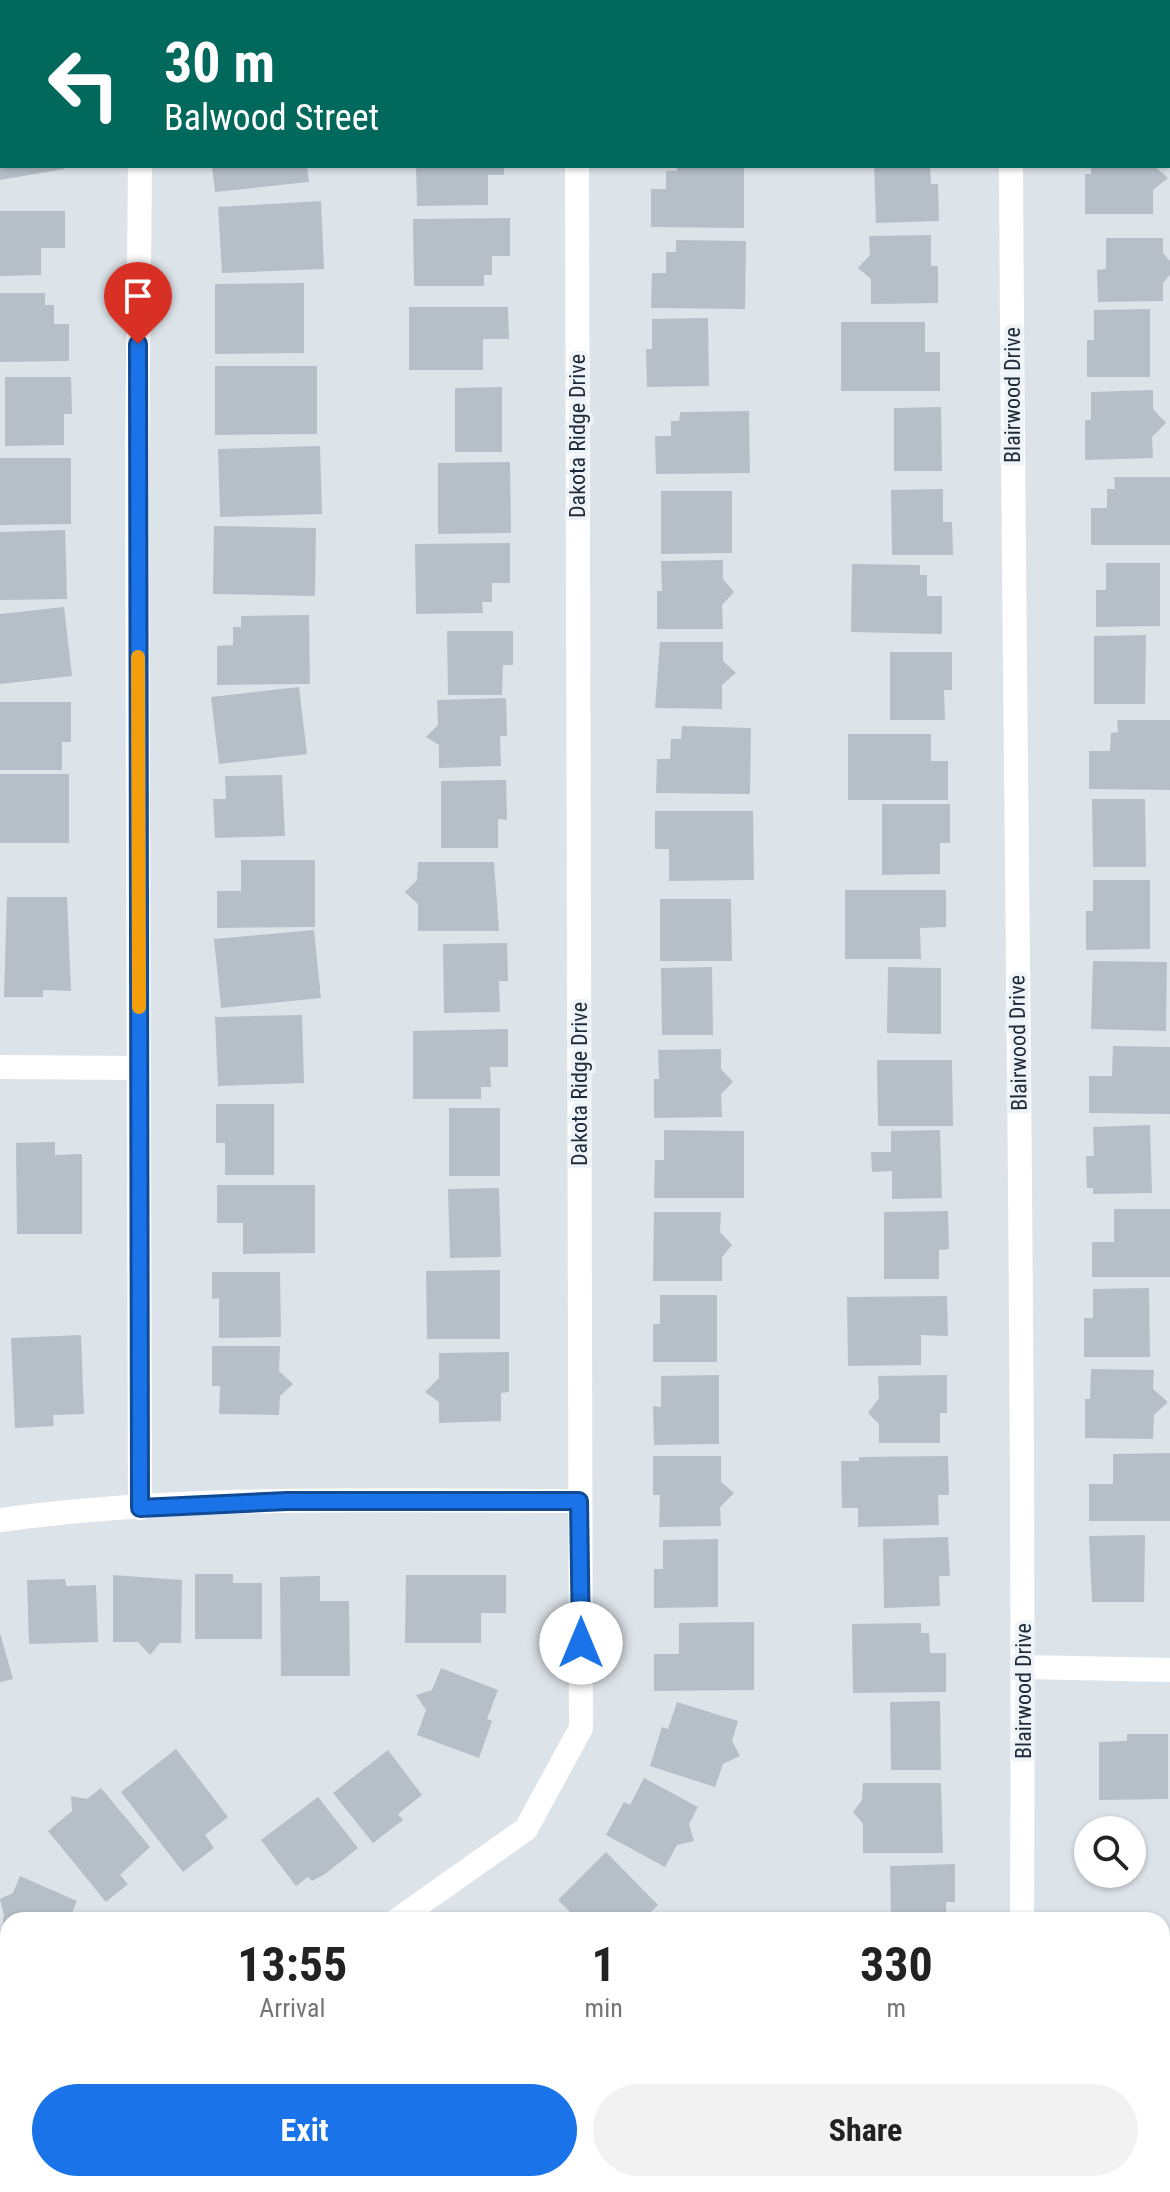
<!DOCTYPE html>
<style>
body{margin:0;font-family:"Roboto Condensed",sans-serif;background:#f2f2f2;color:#222;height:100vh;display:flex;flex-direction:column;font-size:30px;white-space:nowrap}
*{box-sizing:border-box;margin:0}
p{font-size:26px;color:#767676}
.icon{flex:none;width:44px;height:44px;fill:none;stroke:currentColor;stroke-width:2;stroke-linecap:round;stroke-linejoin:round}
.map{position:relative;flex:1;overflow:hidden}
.panel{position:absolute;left:0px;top:1912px;width:1170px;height:280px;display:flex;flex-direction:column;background:#fff;border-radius:24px 24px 0 0;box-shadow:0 2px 6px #0004}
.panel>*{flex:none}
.guide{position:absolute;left:0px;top:0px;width:1170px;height:168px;box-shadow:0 2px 6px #0004;background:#00695c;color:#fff;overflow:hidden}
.tools{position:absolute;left:1074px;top:1816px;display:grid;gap:16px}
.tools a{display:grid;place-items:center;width:72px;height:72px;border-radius:50%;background:#fff;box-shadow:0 2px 6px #0004;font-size:40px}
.pin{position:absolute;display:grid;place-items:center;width:68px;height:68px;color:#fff;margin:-82px -34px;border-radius:50% 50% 50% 0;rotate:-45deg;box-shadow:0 0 8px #0007}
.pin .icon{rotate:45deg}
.me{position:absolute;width:88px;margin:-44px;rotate:0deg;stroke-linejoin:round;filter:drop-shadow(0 0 6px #0008)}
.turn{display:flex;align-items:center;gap:28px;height:168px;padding:0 32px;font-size:36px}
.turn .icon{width:104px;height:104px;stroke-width:2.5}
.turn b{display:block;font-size:56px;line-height:68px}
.eta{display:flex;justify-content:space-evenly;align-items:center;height:136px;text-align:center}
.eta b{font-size:48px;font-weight:700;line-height:56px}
.primary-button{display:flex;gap:16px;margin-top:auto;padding:16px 32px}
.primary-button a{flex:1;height:92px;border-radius:48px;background:#1a73e8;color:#fff;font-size:32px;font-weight:700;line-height:92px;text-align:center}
.primary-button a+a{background:#f2f2f2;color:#222}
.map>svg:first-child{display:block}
</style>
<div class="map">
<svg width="1170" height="2192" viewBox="0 0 1170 2192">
<rect width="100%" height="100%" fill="#dde4e9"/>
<polygon fill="#ccd4d9" points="1170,2026 1170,2192 692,2192 711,2184 1162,2184 1162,2029"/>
<g fill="#b6bfc7">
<polygon points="0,166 64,166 64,169 0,180"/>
<polygon points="212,166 307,166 309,182 215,192"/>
<polygon points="416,166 504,166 504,175 488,175 488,205 417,206"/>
<polygon points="677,166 744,166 744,228 651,227 651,189 666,189 666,171 677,171"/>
<polygon points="874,166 930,166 931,184 938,184 939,221 876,223"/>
<polygon points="1091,166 1154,166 1168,178 1153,190 1153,214 1085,214 1085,174 1091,174"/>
<polygon points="321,201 324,269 222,273 218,207"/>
<polygon points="0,211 65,211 65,248 41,248 41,275 0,276"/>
<polygon points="510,218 510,256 492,256 492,275 484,275 484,286 414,286 413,219"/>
<polygon points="931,235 931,266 938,266 938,303 871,304 871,279 858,268 870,255 869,236"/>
<polygon points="1106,238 1163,238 1163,253 1170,261 1170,275 1163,283 1163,301 1098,302 1097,270 1106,269"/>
<polygon points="676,240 746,241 745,309 651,308 652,273 666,273 666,252 676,252"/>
<polygon points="304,283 304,353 215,354 215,284"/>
<polygon points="0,293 45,293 45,305 54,305 54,324 69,324 69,361 0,362"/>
<polygon points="409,307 508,307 509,339 483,339 483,370 409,370"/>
<polygon points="1150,309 1150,377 1087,377 1087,340 1094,340 1094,310"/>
<polygon points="708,318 709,386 647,387 646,349 652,349 652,319"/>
<polygon points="841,322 925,322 925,352 940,352 940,391 841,391"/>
<polygon points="215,366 317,366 317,434 215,435"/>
<polygon points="5,377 71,377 72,414 64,414 64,445 5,446"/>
<polygon points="502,387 502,452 455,452 455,388"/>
<polygon points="1153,390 1153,409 1166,423 1152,437 1153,458 1085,460 1085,420 1091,420 1091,392"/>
<polygon points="941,407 942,471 894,471 894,408"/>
<polygon points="749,411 750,473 656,474 655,436 671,436 671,421 679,421 680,412"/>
<polygon points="320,446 322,514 220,517 218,449"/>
<polygon points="0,458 71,458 71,524 0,525"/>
<polygon points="510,462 511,533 438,534 438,463"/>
<polygon points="1114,477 1170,477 1170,545 1091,545 1091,508 1107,508 1107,489 1115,489"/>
<polygon points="943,489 943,522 952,522 953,555 892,555 891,490"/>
<polygon points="661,491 732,491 732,553 661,554"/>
<polygon points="214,526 316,528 315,596 213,594"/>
<polygon points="65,530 67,599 0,600 0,532"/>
<polygon points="510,543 510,583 492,583 492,602 482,602 483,613 416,614 415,544"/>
<polygon points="723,560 723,579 734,592 722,605 723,629 657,629 657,591 662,591 661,561"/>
<polygon points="1106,563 1160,563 1160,626 1096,627 1096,590 1106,590"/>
<polygon points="852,564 920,565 920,575 927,575 927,596 942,596 942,634 851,632"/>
<polygon points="64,607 72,676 0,684 0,614"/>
<polygon points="309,615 310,684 217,685 217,646 233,645 233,627 241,627 241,616"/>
<polygon points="447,631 513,631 513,665 503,665 502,695 448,695"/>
<polygon points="1146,635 1145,704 1094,704 1094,636"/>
<polygon points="660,642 723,642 723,661 736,673 722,685 722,709 655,708"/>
<polygon points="890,652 952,652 952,690 944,690 945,720 890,720"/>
<polygon points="299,687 307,754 219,764 211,697"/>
<polygon points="506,698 507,736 500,736 501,766 439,768 439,745 426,737 438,725 437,700"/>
<polygon points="0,702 71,702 71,742 62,742 62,770 0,770"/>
<polygon points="1117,720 1170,720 1170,790 1089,789 1089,751 1110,751 1111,733 1118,732"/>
<polygon points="682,726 751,728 750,794 656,793 657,759 670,759 671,739 681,739"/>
<polygon points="848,734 931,734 931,761 948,761 948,800 848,800"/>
<rect x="0" y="774" width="69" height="69"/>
<polygon points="282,775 285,836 215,838 213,799 226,799 225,776"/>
<polygon points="506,780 507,820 498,819 498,848 441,848 441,781"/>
<polygon points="1092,799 1145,799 1146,867 1093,867"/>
<polygon points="882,804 950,804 950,843 940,843 940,874 882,875"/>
<polygon points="655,811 753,811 754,880 669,881 669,849 655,849"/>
<polygon points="241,860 315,860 315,927 217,928 217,891 241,891"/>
<polygon points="418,862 494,862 499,931 418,931 418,904 405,892 417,880"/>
<polygon points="1093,880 1150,880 1150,949 1086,950 1086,911 1093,911"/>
<polygon points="845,890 946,890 946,927 920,928 921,959 845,959"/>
<polygon points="7,897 67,897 71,991 43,990 43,997 4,997"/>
<polygon points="660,899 731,899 732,961 660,961"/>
<polygon points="314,930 321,998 221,1008 214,939"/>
<polygon points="507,943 508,981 499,981 500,1012 444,1013 443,944"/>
<polygon points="1093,961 1167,962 1166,1031 1091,1029"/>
<polygon points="712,967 713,1035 662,1035 661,968"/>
<polygon points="888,967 941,968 941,1034 887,1033"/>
<polygon points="302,1015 304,1083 218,1086 215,1017"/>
<polygon points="508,1029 508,1067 490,1067 491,1087 481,1087 481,1099 413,1099 413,1031"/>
<polygon points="1113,1046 1170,1047 1170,1114 1089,1113 1089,1076 1112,1076"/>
<polygon points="721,1049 721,1069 733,1082 721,1094 722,1117 654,1118 654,1079 659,1079 658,1050"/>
<polygon points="877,1060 952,1060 953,1126 878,1126"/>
<polygon points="216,1104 274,1104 274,1175 225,1175 225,1143 216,1143"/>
<rect x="449" y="1108" width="51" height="68"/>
<polygon points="1150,1125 1152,1193 1093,1194 1093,1188 1087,1188 1086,1156 1094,1156 1093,1127"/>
<polygon points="664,1130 744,1131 744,1198 654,1198 655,1160 664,1160"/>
<polygon points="940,1130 942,1198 892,1199 892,1171 872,1172 871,1152 891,1152 891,1131"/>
<polygon points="55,1142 55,1155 82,1154 82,1234 17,1234 16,1143"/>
<polygon points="217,1185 315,1185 315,1253 243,1254 243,1223 217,1223"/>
<polygon points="499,1188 501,1257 450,1258 448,1189"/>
<polygon points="1114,1209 1170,1209 1170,1277 1092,1277 1092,1242 1114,1242"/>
<polygon points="948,1211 949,1249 939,1250 939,1279 884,1279 884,1212"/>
<polygon points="654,1212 721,1212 720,1232 732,1245 722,1257 722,1281 653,1281"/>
<polygon points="500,1270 500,1339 427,1339 426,1271"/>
<polygon points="212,1272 280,1272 281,1337 219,1338 219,1298 212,1299"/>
<polygon points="1149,1288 1150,1357 1084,1357 1084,1318 1093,1318 1093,1289"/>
<polygon points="660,1295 717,1295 717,1362 653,1362 653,1324 660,1324"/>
<polygon points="947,1296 948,1336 921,1335 921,1365 848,1366 847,1297"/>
<polygon points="81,1335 84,1414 53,1415 54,1426 15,1428 11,1338"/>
<polygon points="212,1346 280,1346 279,1371 293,1384 280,1396 279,1415 219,1414 220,1386 212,1386"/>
<polygon points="509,1352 509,1392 501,1393 501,1421 439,1423 439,1402 425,1392 439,1378 439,1353"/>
<polygon points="1091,1369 1154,1370 1153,1389 1168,1402 1154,1415 1153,1439 1085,1438 1085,1399 1090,1399"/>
<polygon points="719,1375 719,1444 654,1445 653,1406 661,1407 661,1376"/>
<polygon points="947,1375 947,1413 940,1413 940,1443 879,1443 879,1424 868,1413 879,1398 878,1376"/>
<polygon points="1170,1453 1170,1521 1089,1521 1089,1484 1113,1484 1113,1454"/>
<polygon points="653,1456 721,1456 721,1482 734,1493 720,1507 721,1526 659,1527 660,1495 653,1495"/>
<polygon points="948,1456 949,1495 938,1495 939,1525 858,1527 858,1508 842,1508 841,1461 859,1461 859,1457"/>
<polygon points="1145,1535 1144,1602 1092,1602 1089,1536"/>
<polygon points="948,1537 950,1576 939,1576 940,1606 884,1608 883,1539"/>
<polygon points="718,1539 718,1607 654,1608 654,1569 663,1569 663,1540"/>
<polygon points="195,1574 233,1574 233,1583 262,1583 262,1639 195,1639"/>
<polygon points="113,1575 182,1580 181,1643 160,1643 150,1655 138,1642 113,1642"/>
<polygon points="406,1575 506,1575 506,1613 481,1613 481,1643 405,1643"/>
<polygon points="320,1576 320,1601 349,1601 350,1676 281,1676 280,1577"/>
<polygon points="65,1579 66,1586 96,1585 98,1642 29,1644 27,1580"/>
<polygon points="754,1622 754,1690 654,1691 654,1654 679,1654 679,1623"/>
<polygon points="921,1623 921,1633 929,1633 930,1653 946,1653 946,1692 853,1693 852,1624"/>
<polygon points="0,1633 13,1679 0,1682"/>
<polygon points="441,1668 498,1690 487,1719 492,1721 479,1758 417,1735 426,1710 416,1695 432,1690"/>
<polygon points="940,1701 941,1770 891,1770 890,1702"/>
<polygon points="677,1702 738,1721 732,1741 740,1756 723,1764 715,1787 650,1766 662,1727 668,1729"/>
<polygon points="1127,1734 1168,1734 1168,1799 1099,1800 1099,1742 1127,1741"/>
<polygon points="176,1749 228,1817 205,1835 214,1848 183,1872 121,1792"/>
<polygon points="388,1750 422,1795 398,1814 403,1820 373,1843 333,1793"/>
<polygon points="644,1778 698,1807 689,1824 694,1841 677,1845 665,1867 606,1835 624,1802 630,1805"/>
<polygon points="863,1783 941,1783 943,1853 863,1853 863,1824 853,1812 862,1800"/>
<polygon points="101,1788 150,1847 120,1875 128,1884 106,1902 48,1831 72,1811 71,1796 87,1799"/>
<polygon points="318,1797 358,1848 325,1874 312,1881 308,1877 296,1886 261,1840"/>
<polygon points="606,1852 658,1905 643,1920 578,1920 558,1900"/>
<polygon points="955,1864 955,1902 946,1902 946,1920 891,1920 890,1866"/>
<polygon points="20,1876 77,1901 69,1920 8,1920 8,1945 0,1942 4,1915 0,1899 13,1893"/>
<polygon points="8,1990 8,2058 0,2059 0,1991"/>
<polygon points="116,2184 188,2184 185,2192 113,2192"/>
<polygon points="239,2184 305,2184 300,2192 244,2192"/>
</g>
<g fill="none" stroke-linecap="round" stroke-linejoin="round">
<g stroke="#fff" stroke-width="24">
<polyline points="97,0 98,2"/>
<polyline points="576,0 576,2"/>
<polyline points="1010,0 1010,2"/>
<polyline points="140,166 137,463 140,1508"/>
<path d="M1011 166C1014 751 1025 1335 1022 1920"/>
<polyline points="0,1067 139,1068"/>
<path d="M0 1520C191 1494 387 1501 579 1501"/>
<polyline points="1024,1667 1170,1670"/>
<polyline points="397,1920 526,1829 581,1728 577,166"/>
<polyline points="461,2192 477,2184"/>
</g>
</g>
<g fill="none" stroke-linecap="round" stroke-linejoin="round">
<g stroke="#114b97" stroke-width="20">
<polyline id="route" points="138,344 140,1508 287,1501 579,1501 581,1643"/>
</g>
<use href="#route" stroke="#1a73e8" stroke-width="14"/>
<polyline stroke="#f59e0b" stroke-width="14" points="138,657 139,1007"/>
</g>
<g text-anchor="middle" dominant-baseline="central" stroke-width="8" stroke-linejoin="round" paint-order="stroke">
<g font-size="22" fill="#1f2a38" stroke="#edf3f6">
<text transform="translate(1012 395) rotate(-90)">Blairwood Drive</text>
<text transform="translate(577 436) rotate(-90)">Dakota Ridge Drive</text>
<text transform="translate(1018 1043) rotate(-91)">Blairwood Drive</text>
<text transform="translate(579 1084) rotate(-90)">Dakota Ridge Drive</text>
<text transform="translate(1023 1691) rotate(-90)">Blairwood Drive</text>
</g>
</g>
</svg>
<div class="tools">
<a><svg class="icon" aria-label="search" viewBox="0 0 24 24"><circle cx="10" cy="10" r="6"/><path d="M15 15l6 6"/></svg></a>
</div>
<div class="pin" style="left:138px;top:344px;background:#d93025"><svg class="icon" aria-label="arrive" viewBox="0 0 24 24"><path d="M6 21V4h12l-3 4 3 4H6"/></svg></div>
<svg class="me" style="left:581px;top:1643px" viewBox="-20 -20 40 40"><circle r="19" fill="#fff"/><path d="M0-13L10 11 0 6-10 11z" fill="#1a73e8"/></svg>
<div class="guide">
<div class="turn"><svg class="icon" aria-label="left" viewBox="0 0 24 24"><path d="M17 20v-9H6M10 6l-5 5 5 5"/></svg><div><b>30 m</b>Balwood Street</div></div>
</div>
<section class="panel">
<div class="eta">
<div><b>13:55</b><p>Arrival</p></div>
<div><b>1</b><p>min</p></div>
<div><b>330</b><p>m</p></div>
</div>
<div class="primary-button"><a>Exit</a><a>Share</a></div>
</section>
</div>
